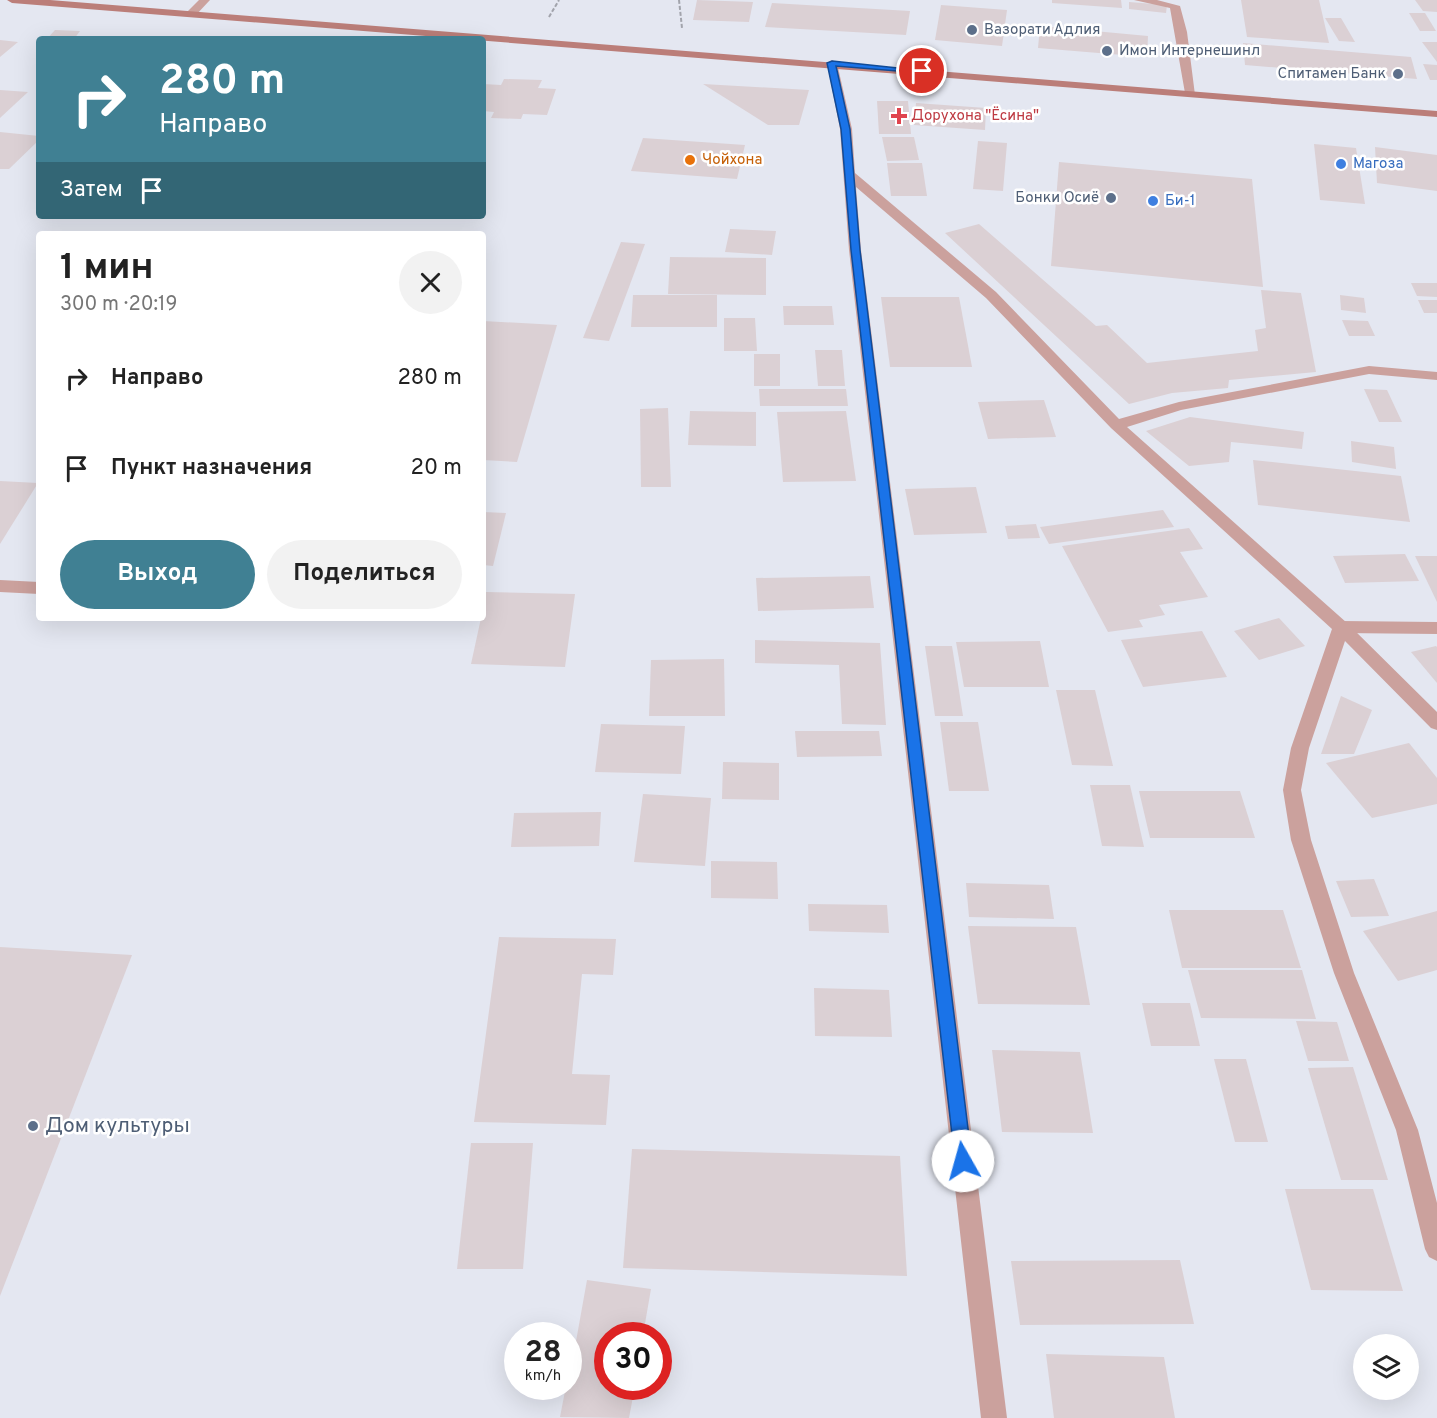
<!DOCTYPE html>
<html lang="ru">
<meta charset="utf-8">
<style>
body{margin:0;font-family:Overpass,sans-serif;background:#f2f2f2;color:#222;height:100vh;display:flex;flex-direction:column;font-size:22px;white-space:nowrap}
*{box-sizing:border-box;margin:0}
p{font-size:20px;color:#767676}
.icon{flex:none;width:33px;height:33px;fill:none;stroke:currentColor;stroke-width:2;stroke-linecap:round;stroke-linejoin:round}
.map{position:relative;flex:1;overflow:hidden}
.panel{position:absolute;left:36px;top:231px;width:450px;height:390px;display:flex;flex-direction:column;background:#fff;border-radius:6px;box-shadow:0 6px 24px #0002}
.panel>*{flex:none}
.top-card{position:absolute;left:36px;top:36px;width:450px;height:183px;border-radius:6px;box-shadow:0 6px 24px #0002;background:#408093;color:#fff;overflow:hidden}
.controls{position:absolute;left:1353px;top:1334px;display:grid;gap:12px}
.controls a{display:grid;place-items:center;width:66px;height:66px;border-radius:50%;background:#fff;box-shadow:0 6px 24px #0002;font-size:30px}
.speed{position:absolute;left:504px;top:1322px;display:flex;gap:12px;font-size:30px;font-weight:700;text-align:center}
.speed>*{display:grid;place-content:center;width:78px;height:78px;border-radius:50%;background:#fff;box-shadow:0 6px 24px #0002;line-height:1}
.speed small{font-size:15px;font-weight:400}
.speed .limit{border:9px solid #d22;background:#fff;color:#111}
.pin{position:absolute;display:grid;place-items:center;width:51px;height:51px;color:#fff;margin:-26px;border:3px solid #fff;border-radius:50%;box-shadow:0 2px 6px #0007}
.me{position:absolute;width:66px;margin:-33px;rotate:353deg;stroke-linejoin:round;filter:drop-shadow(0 0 4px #0008)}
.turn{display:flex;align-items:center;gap:21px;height:126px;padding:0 24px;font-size:27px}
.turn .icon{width:78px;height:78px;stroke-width:2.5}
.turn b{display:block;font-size:42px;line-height:51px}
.then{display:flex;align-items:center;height:57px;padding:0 24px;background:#0003;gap:12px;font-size:22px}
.round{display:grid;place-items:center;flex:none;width:63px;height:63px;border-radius:32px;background:#f2f2f2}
.head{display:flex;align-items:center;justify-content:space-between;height:102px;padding:0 24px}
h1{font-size:36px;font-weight:700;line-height:45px}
.button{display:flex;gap:12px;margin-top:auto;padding:12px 24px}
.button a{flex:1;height:69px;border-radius:36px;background:#408093;color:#fff;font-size:24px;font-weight:700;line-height:69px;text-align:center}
.button a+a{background:#f2f2f2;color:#222}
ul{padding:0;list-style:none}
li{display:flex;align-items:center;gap:18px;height:90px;padding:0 24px}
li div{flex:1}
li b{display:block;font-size:22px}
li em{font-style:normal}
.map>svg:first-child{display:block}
</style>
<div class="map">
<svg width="1437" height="1418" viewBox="0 0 1437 1418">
<rect width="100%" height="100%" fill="#e4e7f1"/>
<g fill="#dbd0d4">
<polygon points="697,0 753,2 749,22 693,20"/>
<polygon points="1052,0 1121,0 1122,8 1052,3"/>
<polygon points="1241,0 1319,0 1329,43 1247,37"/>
<polygon points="1415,0 1437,0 1437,12 1423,11"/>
<polygon points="1129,2 1167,5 1166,13 1129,9"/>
<polygon points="772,3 910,11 906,35 765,27"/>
<polygon points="941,5 1007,10 1002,46 935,40"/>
<polygon points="1409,13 1425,13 1436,31 1420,31"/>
<polygon points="1325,18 1341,18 1355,42 1339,41"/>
<polygon points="1040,26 1148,36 1147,57 1038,48"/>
<polygon points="55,30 80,31 74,39 47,39"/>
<polygon points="0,40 18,42 0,57"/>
<polygon points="1422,42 1437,42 1437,62"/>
<polygon points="1243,43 1411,57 1417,79 1245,65"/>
<polygon points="1423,64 1437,65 1437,80 1430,80"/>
<polygon points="504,79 542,80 538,88 556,89 547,115 523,114 521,119 491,118 494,112 483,111 483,84 501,85"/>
<polygon points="703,84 809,90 799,125 768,125"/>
<polygon points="0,90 28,92 0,118"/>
<polygon points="877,101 908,101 911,134 879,134"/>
<polygon points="916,103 986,108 985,130 914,125"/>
<polygon points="0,132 39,136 39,140 9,169 0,169"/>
<polygon points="882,137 914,137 919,160 887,161"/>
<polygon points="643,138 745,145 737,179 631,171"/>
<polygon points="978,141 1007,143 1003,191 973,189"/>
<polygon points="1314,144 1356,148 1365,204 1320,200"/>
<polygon points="1375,147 1437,155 1437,191 1377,183"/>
<polygon points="1059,162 1252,179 1263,287 1051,266"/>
<polygon points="887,163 922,163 927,196 891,196"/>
<polygon points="979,224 1096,326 1107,325 1147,363 1258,351 1255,330 1266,328 1261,290 1301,293 1316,372 1229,380 1228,388 1172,393 1129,404 945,233"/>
<polygon points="730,229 776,231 772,255 725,252"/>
<polygon points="621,242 645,244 609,341 583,338"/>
<polygon points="670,257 766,258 766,295 668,294"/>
<polygon points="1411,283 1437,283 1437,297 1417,296"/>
<polygon points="633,295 717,295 717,327 631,327"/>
<polygon points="1340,295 1364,298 1366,313 1341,310"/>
<polygon points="881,297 959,297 972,367 890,367"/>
<polygon points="1418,300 1437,300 1437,313 1424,313"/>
<polygon points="783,306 832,306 834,325 784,325"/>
<polygon points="724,318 755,318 757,351 724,351"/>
<polygon points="1342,320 1368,321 1375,336 1349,336"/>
<polygon points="483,321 557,325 517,462 483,460"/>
<polygon points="815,350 842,350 845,386 818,386"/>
<rect x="754" y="354" width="26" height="32"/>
<polygon points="759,389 846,389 848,406 760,406"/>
<polygon points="1364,389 1387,390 1402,422 1379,422"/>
<polygon points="1044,400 1056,437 988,439 978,402"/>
<polygon points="668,408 671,487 641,487 640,409"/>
<polygon points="690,411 756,412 756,446 688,445"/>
<polygon points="846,411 856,481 783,482 777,412"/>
<polygon points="1190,417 1304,432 1302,449 1231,442 1229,462 1189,466 1146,431"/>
<polygon points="1351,441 1394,447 1396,469 1352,462"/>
<polygon points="1253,460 1401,476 1410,522 1258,505"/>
<polygon points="0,481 38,483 0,544"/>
<polygon points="976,487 987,533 914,535 905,489"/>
<polygon points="1163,510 1174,527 1049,544 1040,527"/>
<polygon points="483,512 506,513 493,566 483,565"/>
<polygon points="1036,524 1040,538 1008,539 1005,526"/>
<polygon points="1189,528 1203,549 1180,552 1208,597 1159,605 1165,615 1139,620 1143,627 1108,632 1062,546"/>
<polygon points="1405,554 1419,581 1345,583 1333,556"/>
<polygon points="1415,556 1437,556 1437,602"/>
<polygon points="870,576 874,608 758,611 756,578"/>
<polygon points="486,592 575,594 565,667 471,664 481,618 483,618"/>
<polygon points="1279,618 1305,646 1259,660 1234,631"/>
<polygon points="1202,631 1227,677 1143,687 1121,640"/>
<polygon points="755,640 880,643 886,725 842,724 839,665 755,663"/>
<polygon points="1040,641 1049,687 964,687 956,642"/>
<polygon points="925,646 952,646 963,716 935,716"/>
<polygon points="1436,646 1437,647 1437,683 1411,652"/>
<polygon points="724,659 725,716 649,716 651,660"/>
<polygon points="1056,690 1095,690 1113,766 1072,765"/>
<polygon points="1341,696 1372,710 1354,754 1321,754"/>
<polygon points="940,722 978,722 989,791 949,791"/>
<polygon points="601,724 685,726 681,774 595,772"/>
<polygon points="795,731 879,731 882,756 797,757"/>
<polygon points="1409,743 1437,778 1437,804 1372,818 1326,763"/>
<polygon points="723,762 779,763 779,800 722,799"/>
<polygon points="1090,785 1130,785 1144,847 1102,846"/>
<polygon points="1139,791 1240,791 1255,838 1150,838"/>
<polygon points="643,794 711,798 705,866 634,862"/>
<polygon points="601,812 599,846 511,847 514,813"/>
<polygon points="711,861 777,862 778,899 711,898"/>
<polygon points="1374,879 1389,916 1351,917 1336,881"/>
<polygon points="966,883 1049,885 1054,919 969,917"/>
<polygon points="808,904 887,905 889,933 809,931"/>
<polygon points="1169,910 1283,910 1301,968 1182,968"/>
<polygon points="1437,911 1437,970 1398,981 1363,931"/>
<polygon points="968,926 1076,927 1090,1005 978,1004"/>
<polygon points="499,937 616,939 613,975 582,974 572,1074 610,1075 606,1125 474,1122"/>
<polygon points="0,947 132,955 0,1296"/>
<polygon points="1188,970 1302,970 1316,1019 1201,1018"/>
<polygon points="814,988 889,990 892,1037 815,1036"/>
<polygon points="1142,1003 1190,1003 1200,1046 1151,1046"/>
<polygon points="1296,1021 1337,1022 1349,1061 1308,1061"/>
<polygon points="992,1050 1080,1052 1093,1133 1002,1132"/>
<polygon points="1214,1059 1246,1059 1268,1142 1235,1142"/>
<polygon points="1353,1067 1388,1180 1341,1180 1308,1068"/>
<polygon points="471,1143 533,1143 523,1269 457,1269"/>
<polygon points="632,1149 900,1156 907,1276 623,1268"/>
<polygon points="1285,1189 1373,1189 1403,1291 1311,1290"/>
<polygon points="1180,1260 1194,1324 1020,1325 1011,1261"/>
<polygon points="587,1280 651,1289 643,1335 608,1335 608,1386 635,1386 629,1418 560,1417 566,1386 568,1386"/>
<polygon points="1046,1354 1164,1357 1175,1418 1054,1418"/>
</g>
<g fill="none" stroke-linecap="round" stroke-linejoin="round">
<g stroke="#a2a4ac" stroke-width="2" stroke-dasharray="4 2" stroke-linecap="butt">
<polyline points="679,0 682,28"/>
<polyline points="549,17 559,0"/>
</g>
<polygon fill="#cba19d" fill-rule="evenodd" points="1341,621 1437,622 1437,634 1341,633 1332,627"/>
<g fill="#cba19d" fill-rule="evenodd">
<polygon points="199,0 210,0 195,16 187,16 187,12"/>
<polygon points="1134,0 1157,0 1180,6 1187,32 1195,95 1185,93 1170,8"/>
<polygon points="832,60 837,63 852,129 855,173 996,292 1119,419 1179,402 1369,366 1437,372 1437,380 1369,374 1181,410 1127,427 1347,623 1437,712 1437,730 1431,728 1345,641 1309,748 1301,790 1311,840 1354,973 1418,1130 1437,1203 1437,1261 1429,1257 1425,1249 1396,1130 1334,973 1291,840 1283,790 1291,748 1332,629 1111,428 986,298 856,187 861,250 1007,1418 981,1418 849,250 840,129 827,63"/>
<polygon points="0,580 39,582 39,594 0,592"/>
</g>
<polygon fill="#bb7e79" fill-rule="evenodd" points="7,0 50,0 1437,111 1437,117 12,3"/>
</g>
<polygon fill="#1a73e8" stroke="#114b97" stroke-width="1.5" points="832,61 926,71 922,73 836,66 850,129 860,250 972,1161 969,1167 963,1169 957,1167 955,1161 851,250 841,129 827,63"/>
<g fill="#5c6f8a" stroke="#fff" stroke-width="2">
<circle cx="972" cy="30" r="6"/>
<circle cx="1107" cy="51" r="6"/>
<circle cx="1398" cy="74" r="6"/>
<circle cx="1111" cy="198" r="6"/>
<circle cx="33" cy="1126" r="6"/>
</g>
<path fill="#e0444e" stroke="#fff" stroke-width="2" d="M896 107h6v6h6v6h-6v6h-6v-6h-6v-6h6z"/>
<circle fill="#e8710a" stroke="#fff" stroke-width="2" cx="690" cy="160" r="6"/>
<g fill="#3f7fe0" stroke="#fff" stroke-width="2">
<circle cx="1341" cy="164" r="6"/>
<circle cx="1153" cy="201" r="6"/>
</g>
<g text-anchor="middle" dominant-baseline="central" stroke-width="5" stroke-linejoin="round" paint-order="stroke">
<g font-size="15" fill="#4e5e75" stroke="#fff" text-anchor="start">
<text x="984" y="30">Вазорати Адлия</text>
<text x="1119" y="51">Имон Интернешинл</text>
<text x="1386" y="74" text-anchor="end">Спитамен Банк</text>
<text x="1099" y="198" text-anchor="end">Бонки Осиё</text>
</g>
<g font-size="15" fill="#be3a42" stroke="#fff" text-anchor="start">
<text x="911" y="116">Дорухона "Ёсина"</text>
</g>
<g font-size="15" fill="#c56008" stroke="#fff" text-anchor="start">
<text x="702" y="160">Чойхона</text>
</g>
<g font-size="15" fill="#366cbe" stroke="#fff" text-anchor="start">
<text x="1353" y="164">Магоза</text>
<text x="1165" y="201">Би-1</text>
</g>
<g font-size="21" fill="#4e5e75" stroke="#fff" text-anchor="start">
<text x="45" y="1126">Дом культуры</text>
</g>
</g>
</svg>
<div class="controls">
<a><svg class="icon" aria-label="layers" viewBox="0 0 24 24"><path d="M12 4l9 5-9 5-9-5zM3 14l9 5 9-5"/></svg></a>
</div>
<div class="speed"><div>28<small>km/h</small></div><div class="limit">30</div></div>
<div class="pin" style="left:922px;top:71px;background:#d93025"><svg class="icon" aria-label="arrive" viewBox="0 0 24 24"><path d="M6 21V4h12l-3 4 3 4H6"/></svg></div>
<svg class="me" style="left:963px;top:1161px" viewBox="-20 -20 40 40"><circle r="19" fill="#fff"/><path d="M0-13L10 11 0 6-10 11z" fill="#1a73e8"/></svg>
<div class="top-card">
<div class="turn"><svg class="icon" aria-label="right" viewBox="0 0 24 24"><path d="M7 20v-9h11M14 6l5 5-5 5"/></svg><div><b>280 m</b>Направо</div></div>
<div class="then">Затем<svg class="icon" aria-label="arrive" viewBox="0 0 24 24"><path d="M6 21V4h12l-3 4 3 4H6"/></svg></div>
</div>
<section class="panel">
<div class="head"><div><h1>1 мин</h1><p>300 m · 20:19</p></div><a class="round"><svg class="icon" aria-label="close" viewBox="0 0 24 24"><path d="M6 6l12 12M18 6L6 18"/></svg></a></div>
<ul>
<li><svg class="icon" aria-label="right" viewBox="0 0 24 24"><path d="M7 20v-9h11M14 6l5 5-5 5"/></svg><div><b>Направо</b></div><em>280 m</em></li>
<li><svg class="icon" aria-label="arrive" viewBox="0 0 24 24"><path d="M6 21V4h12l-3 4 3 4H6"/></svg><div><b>Пункт назначения</b></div><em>20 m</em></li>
</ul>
<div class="button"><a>Выход</a><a>Поделиться</a></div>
</section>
</div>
